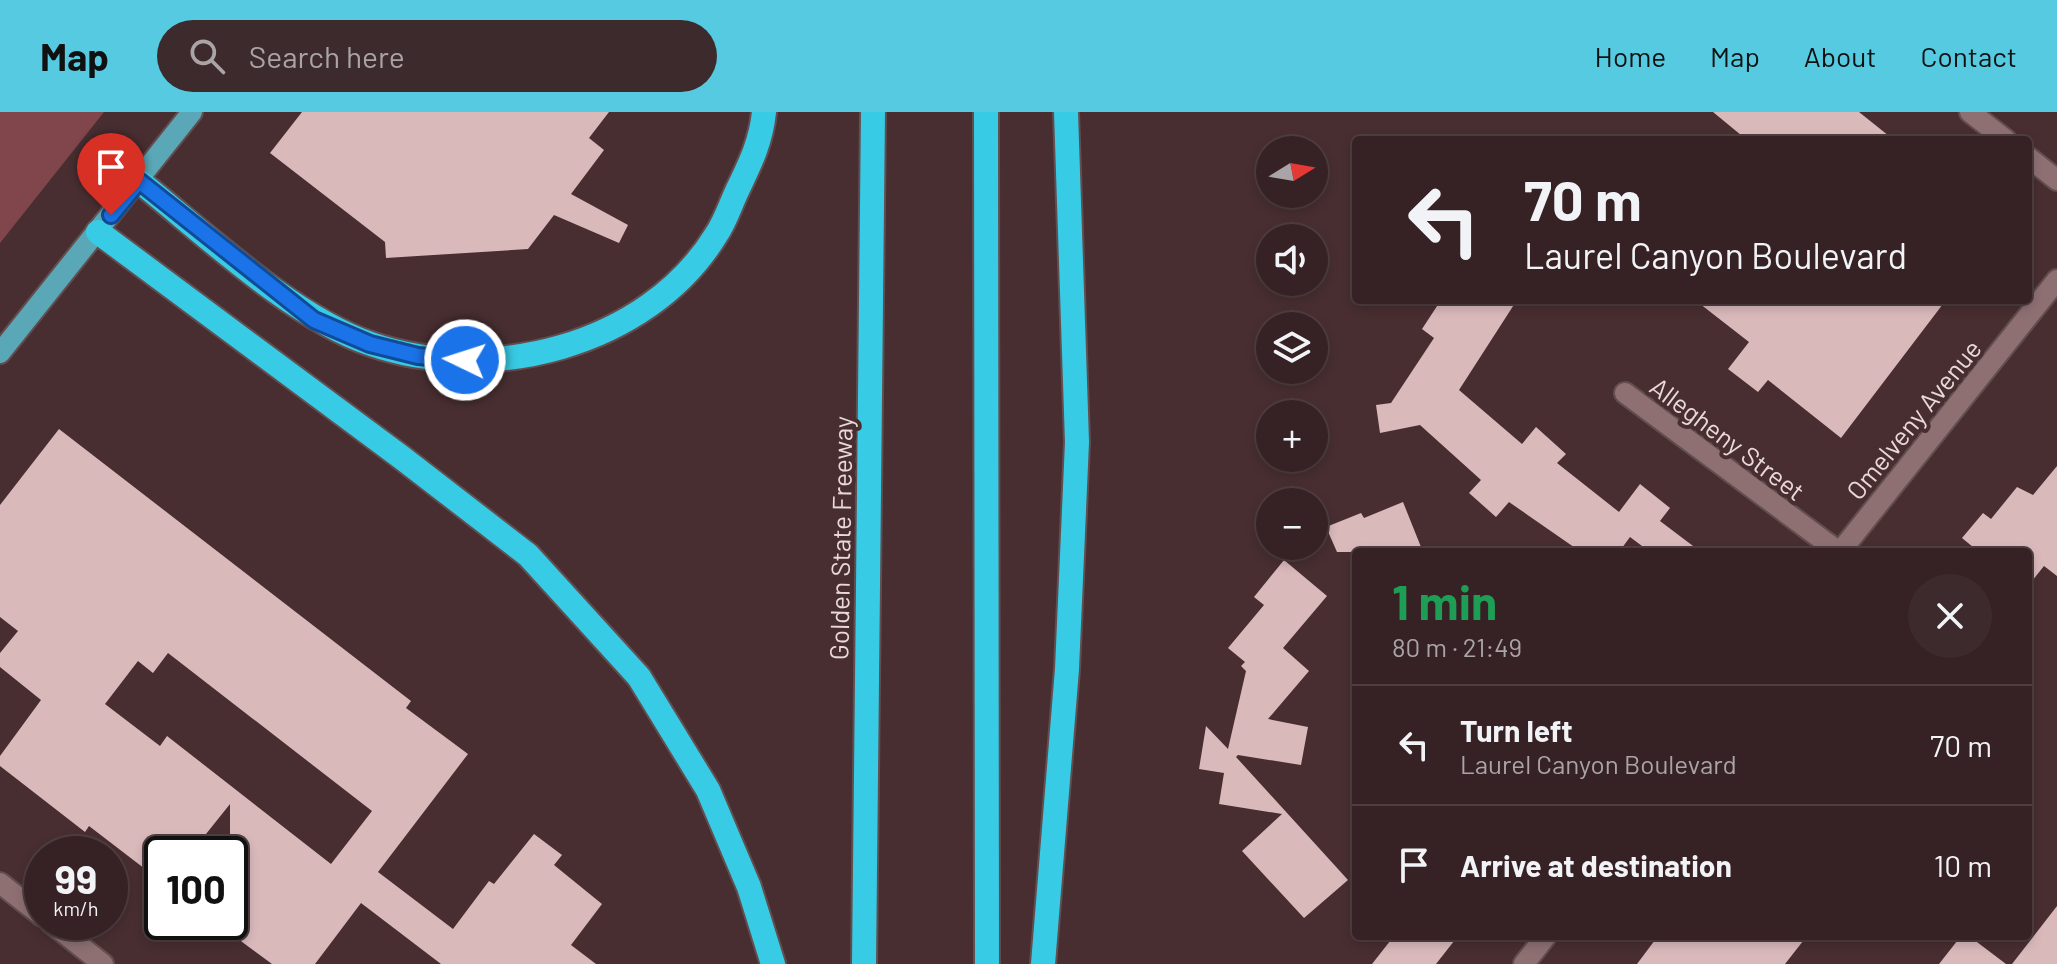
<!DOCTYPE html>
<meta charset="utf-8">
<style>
body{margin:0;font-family:Barlow,sans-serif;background:#3d2a2d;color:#f1f3f6;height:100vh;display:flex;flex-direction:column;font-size:30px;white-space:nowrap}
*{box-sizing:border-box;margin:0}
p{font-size:26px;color:#aaa4a7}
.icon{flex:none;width:44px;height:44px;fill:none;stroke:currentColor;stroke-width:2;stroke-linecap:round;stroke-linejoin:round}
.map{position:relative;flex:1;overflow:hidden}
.sheet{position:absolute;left:1352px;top:436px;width:680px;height:392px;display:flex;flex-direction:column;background:#362225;border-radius:8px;box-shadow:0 4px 12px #0003,0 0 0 2px #503f42}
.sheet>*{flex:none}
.guide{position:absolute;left:1352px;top:24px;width:680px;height:168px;border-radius:8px;box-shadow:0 4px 12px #0003,0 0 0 2px #503f42;background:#362225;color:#f1f3f6;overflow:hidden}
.needle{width:52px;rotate:79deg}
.tools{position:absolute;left:1256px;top:24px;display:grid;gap:16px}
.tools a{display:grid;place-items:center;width:72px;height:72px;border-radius:50%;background:#362225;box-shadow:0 4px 12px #0003,0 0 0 2px #503f42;font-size:40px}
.speed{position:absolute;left:24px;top:724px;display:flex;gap:16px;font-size:40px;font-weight:700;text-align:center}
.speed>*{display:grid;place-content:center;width:104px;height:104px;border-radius:50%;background:#362225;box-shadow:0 4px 12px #0003,0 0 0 2px #503f42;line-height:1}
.speed small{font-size:20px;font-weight:400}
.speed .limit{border:4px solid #111;border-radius:12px;background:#fff;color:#111}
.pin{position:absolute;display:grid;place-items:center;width:68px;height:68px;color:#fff;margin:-82px -34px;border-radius:50% 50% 50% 0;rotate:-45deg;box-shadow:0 0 8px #0007}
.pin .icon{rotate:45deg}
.me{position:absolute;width:88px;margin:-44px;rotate:274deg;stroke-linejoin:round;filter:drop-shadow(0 0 6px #0008)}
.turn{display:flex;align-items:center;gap:28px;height:168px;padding:0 40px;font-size:36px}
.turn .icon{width:104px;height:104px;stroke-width:2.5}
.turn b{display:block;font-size:56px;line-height:68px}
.round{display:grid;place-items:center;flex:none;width:84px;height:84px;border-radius:42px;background:#3d2a2d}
.summary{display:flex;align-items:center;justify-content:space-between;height:136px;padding:0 40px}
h1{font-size:48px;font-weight:700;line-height:60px;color:#1e9e55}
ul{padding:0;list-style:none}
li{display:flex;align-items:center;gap:24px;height:120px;padding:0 40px;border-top:2px solid #503f42}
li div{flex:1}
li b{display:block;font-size:30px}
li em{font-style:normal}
header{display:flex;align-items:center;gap:48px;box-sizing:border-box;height:112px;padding:0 40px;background:#55cae0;color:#111}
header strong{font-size:38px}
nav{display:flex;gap:44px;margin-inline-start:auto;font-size:28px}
.search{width:560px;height:72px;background:#3d2a2d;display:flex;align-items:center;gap:20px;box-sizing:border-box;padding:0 28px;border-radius:44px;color:#aaa4a7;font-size:30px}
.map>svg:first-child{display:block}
</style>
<header>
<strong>Map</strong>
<div class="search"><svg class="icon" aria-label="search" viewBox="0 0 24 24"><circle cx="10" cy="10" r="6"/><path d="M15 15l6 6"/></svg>Search here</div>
<nav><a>Home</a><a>Map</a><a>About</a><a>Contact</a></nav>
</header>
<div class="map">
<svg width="2057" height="852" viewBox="0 0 2057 852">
<rect width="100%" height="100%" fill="#482e31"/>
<polygon fill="#81464c" points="0,0 104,0 0,131"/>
<g fill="#dab9bb" fill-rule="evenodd">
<polygon points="302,0 609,0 589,26 604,38 571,82 628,113 619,131 554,103 528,137 386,146 385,130 270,41"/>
<polygon points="1713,0 1859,0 1894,28 1747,28"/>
<polygon points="1441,188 1517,188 1459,278 1522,332 1536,315 1566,342 1557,351 1619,400 1640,372 1670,396 1660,409 1701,440 1650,440 1630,425 1619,440 1581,440 1509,390 1496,405 1469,381 1481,368 1420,313 1380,321 1376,293 1391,291 1434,226 1422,217"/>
<polygon points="1695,188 1946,188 1841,326 1768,268 1758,280 1728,257 1749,230"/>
<path d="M59 317 411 589 406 596 468 642 378 760 453 817 489 769 494 772 534 722 562 743 554 753 602 792 571 833 596 852H441L361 791 315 852H272L230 821V692L190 742H162V770L89 714 85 720 0 654V644L41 588 0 555V541L18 519 0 505V393ZM168 541 372 699 331 752 167 624 160 634 105 592 138 549 153 561Z"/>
<polygon points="2057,354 2057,464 2044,454 2028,474 2028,440 1979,440 1962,426 1983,401 1991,407 2017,375 2033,383"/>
<polygon points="1403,390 1423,440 1337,440 1326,415 1361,401 1364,406"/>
<polygon points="1284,448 1327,484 1283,536 1309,559 1268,607 1308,615 1301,653 1238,643 1236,645 1348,768 1304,806 1242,739 1282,702 1219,692 1224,661 1199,657 1206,614 1228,637 1246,559 1241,554 1245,550 1228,536 1264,493 1254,485"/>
<polygon points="2057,794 2057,852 2012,852"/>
<polygon points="1394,824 1458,824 1436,852 1372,852"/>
<polygon points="1658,824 1807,824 1785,852 1637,852"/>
<polygon points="1961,824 1969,824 2006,852 1939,852"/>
</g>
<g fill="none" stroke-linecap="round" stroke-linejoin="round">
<g stroke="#624d4f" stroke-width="24">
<g id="minor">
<polyline points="1970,0 2006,28"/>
<polyline points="2028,45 2057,68"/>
<polyline points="1625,281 1839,440"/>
<polyline points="1840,440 2057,168"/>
<polyline points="0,771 42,804"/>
<polyline points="50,810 103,852"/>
<polyline points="1524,852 1546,824"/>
</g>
</g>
<g stroke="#624d4f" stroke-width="24">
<polyline id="major" points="0,241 192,0"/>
</g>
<g stroke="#624d4f" stroke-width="28">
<g id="highway">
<polyline points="986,0 987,852"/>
<path d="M139 69C205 122 292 205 371 232 489 273 647 235 716 123 725 110 730 94 737 79 750 52 761 30 764 0"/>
<polyline points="98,120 401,345 528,443 639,565 708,678 749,775 773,852"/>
<polyline points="864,852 873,0"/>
<polyline points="1043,852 1067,557 1077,330 1066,0"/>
</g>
</g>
<use href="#minor" stroke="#8e7073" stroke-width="20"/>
<use href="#major" stroke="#5aa7b7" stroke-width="20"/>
<use href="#highway" stroke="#37cbe5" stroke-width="24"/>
</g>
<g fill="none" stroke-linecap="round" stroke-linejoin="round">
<g stroke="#114b97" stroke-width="20">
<polyline id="route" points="111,103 139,69 314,208 370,232 418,244 465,248"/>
</g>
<use href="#route" stroke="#1a73e8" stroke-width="14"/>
</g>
<g text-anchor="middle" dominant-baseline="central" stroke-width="8" stroke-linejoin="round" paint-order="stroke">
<g font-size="26" fill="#ead9da" stroke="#482e31">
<text transform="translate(1913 307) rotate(-51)">Omelveny Avenue</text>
<text transform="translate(1728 326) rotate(37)">Allegheny Street</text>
<text transform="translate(840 426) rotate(-89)">Golden State Freeway</text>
</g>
</g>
</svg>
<div class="tools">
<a><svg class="needle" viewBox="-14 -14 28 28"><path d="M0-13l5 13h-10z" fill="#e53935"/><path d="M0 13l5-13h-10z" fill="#aaa4a7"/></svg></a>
<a><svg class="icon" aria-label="sound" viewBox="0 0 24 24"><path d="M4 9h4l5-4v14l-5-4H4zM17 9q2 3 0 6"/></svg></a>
<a><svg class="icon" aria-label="layers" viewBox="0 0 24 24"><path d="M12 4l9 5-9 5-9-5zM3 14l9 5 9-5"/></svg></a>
<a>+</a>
<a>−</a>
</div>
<div class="speed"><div>99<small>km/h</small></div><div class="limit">100</div></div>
<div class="pin" style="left:111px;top:103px;background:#d93025"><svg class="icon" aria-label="arrive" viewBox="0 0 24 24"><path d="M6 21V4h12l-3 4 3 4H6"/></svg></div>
<svg class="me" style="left:465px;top:248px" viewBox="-20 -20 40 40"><circle r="17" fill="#1a73e8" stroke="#fff" stroke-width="3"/><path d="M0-11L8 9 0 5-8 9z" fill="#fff"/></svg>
<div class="guide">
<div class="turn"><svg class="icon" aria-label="left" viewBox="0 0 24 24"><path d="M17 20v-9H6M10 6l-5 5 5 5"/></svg><div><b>70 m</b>Laurel Canyon Boulevard</div></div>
</div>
<section class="sheet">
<div class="summary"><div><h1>1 min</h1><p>80 m · 21:49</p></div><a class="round"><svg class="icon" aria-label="close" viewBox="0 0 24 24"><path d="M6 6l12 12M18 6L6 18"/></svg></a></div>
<ul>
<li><svg class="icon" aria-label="left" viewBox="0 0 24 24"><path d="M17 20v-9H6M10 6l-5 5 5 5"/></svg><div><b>Turn left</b><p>Laurel Canyon Boulevard</p></div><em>70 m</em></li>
<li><svg class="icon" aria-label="arrive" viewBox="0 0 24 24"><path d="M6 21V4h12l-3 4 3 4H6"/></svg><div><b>Arrive at destination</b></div><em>10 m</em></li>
</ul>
</section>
</div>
